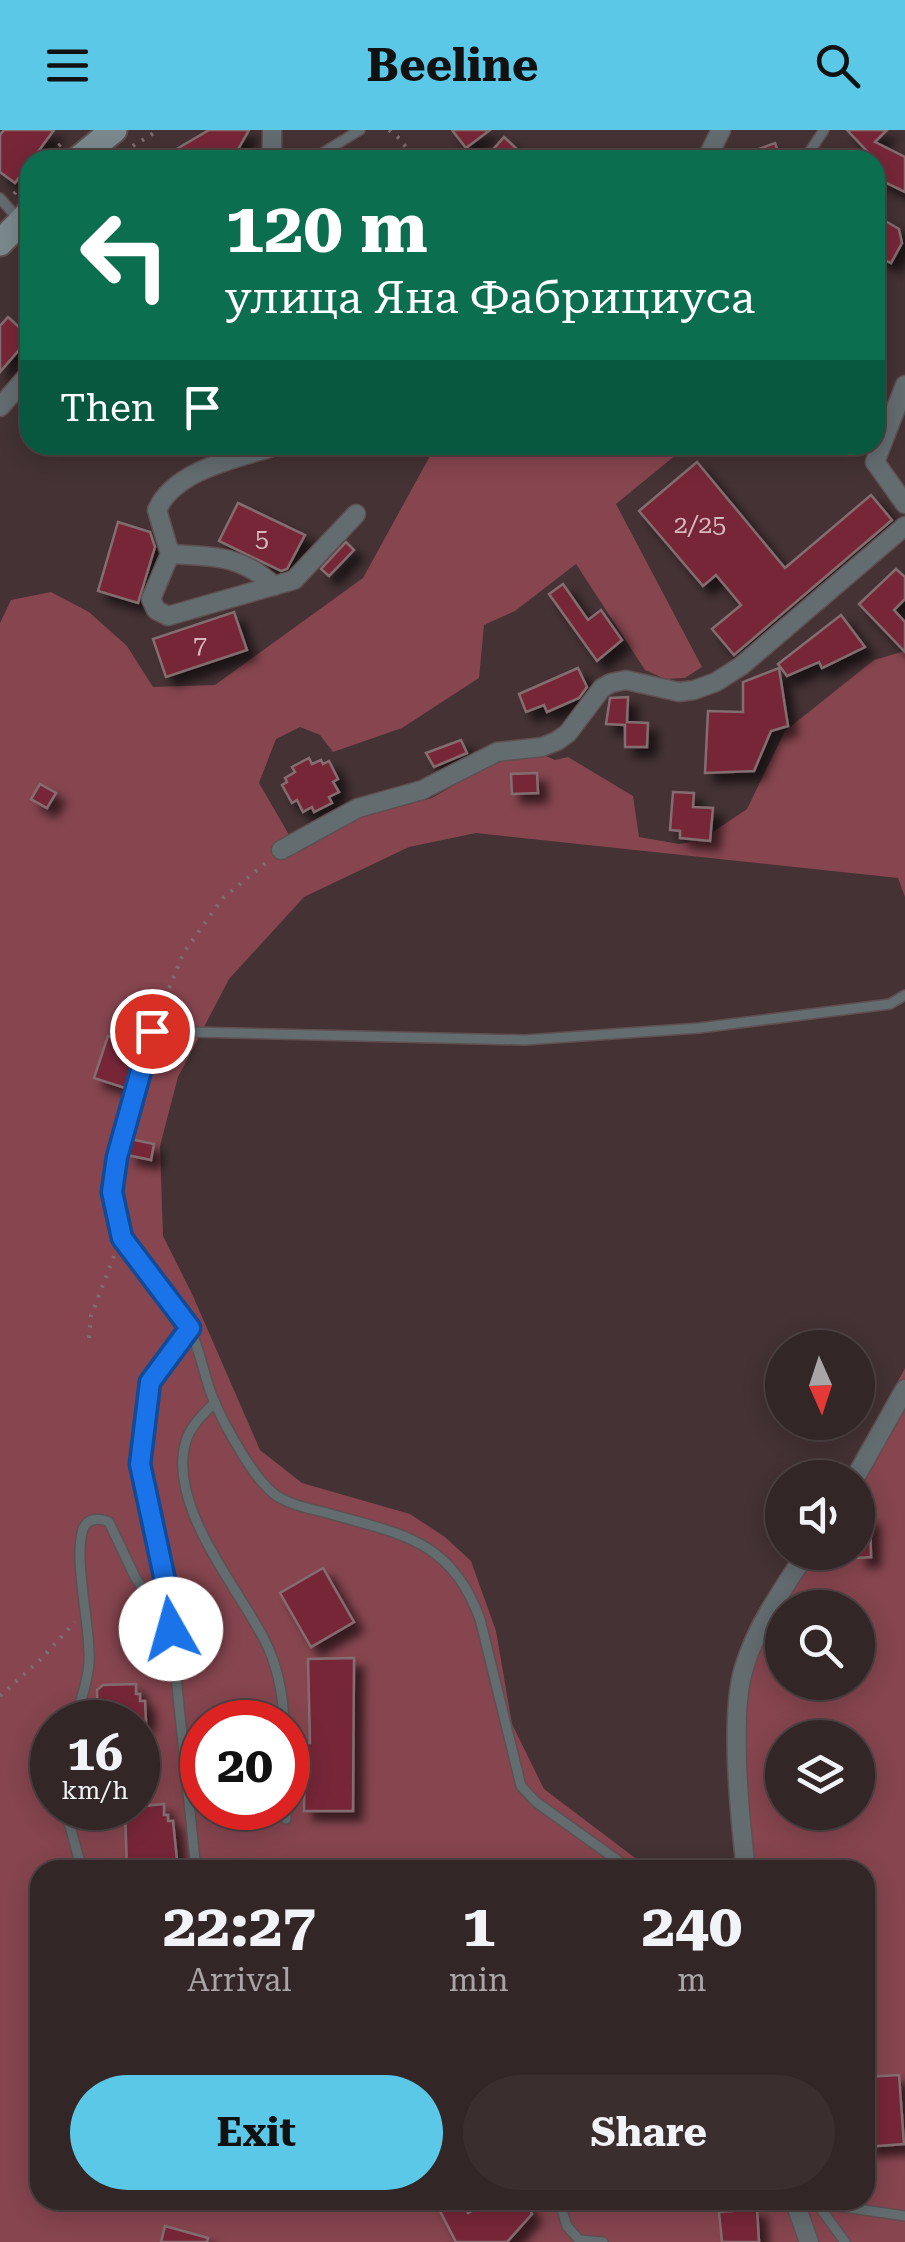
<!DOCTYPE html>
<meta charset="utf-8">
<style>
body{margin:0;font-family:"Roboto Serif",serif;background:#3b2e2f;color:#f1f3f6;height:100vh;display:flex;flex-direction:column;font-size:38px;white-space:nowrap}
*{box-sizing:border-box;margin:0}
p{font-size:32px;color:#a9a5a7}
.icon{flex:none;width:55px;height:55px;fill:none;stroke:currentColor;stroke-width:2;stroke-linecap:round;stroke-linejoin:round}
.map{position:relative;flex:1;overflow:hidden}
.drawer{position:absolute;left:30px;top:1730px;width:845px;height:350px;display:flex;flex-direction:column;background:#332627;border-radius:30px;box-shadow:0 5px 25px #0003,0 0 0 2px #4e4344}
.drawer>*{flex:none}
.banner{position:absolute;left:20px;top:20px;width:865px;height:305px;border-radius:30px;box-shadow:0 5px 25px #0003,0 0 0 2px #4e4344;background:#0b6e4f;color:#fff;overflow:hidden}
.needle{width:65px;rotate:177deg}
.fabs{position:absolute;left:765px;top:1200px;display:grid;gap:20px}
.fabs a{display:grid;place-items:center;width:110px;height:110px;border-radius:50%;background:#332627;box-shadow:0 5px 25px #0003,0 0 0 2px #4e4344;font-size:50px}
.speed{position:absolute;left:30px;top:1570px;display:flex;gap:20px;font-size:50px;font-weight:700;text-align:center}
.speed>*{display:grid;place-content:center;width:130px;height:130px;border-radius:50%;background:#332627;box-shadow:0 5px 25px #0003,0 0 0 2px #4e4344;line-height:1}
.speed small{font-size:25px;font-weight:400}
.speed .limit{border:15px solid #d22;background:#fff;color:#111}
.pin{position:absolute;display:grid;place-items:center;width:85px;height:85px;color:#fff;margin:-42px;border:5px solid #fff;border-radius:50%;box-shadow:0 2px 10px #0007}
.me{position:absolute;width:110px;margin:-55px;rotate:353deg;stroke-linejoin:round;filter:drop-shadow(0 0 8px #0008)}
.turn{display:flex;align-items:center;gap:35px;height:210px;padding:0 40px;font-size:45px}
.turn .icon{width:130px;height:130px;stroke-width:2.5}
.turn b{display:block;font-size:70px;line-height:85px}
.then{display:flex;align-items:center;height:95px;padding:0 40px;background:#0003;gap:20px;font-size:38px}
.eta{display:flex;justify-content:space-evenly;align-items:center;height:170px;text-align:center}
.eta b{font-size:60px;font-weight:700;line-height:70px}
.cta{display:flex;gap:20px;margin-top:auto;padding:20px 40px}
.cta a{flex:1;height:115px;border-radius:60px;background:#5ac8e6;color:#111;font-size:40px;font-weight:700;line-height:115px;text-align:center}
.cta a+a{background:#3b2e2f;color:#f1f3f6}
header{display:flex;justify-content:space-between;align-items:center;height:130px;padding:0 40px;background:#5ac8e6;color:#111;font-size:45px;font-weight:700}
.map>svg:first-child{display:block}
</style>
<header><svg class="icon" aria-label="menu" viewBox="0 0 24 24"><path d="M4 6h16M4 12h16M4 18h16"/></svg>Beeline<svg class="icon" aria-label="search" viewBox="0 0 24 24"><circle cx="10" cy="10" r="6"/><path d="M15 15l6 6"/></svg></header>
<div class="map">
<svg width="905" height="2112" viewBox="0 0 905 2112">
<defs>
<filter id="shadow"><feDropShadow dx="9" dy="9" stdDeviation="5" flood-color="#0009"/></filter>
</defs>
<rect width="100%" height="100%" fill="#443234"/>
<path fill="#86454f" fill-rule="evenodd" d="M436 315H678L677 324 616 374 702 537 685 548 665 549 645 540 576 434 515 481 484 495 479 548 402 598 333 622 320 605 300 597 276 609 259 653 299 722 362 687 432 668 498 630 546 626 555 630 568 627 633 666 639 707 679 714 701 710 747 679 785 601 874 530 905 521V767L898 748 476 703 409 717 304 767 229 849 178 947 160 1016 163 1106 193 1166 260 1320 302 1353 410 1384 445 1407 471 1431 496 1501 512 1594 544 1659 651 1740H40V2070H865V1740H737C731 1656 712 1565 754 1487 766 1465 783 1444 797 1423L858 1422V1348L847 1347 905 1238V2112H0V493L11 470 51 462 89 482 127 516 153 557 215 555 363 448ZM782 1478H858V1552H782ZM52 1592H138V1678H52ZM202 1592H288V1678H202ZM782 1608H858V1682H782Z"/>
<g fill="#772737" stroke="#836d6f" stroke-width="2.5" filter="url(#shadow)">
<polygon points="4,0 54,0 15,53 0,42 0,5"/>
<polygon points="209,0 249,0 232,30 158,30"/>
<polygon points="452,0 490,0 466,18"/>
<polygon points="847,0 887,0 875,12 905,27 905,62 876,48 882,37"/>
<polygon points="504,7 519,21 510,30 500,30 491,22"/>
<polygon points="775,13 781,30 735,30 734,28"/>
<polygon points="875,85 899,99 902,113 891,133 875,125"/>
<polygon points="8,187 30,207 0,242 0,196"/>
<polygon points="697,332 785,438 871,365 892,390 734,525 712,499 741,475 716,445 703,456 639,381"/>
<polygon points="238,373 305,405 287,439 281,441 219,411"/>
<polygon points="118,392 150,402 155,417 138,473 98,461"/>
<polygon points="346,412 354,420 329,446 321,439"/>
<polygon points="896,439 905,447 905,469 894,480 905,492 905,522 859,474"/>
<polygon points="563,454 588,490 601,480 622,510 597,531 549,464"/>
<polygon points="234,482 247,520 166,547 153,509"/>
<polygon points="841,485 865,517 822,538 819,532 787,546 778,534"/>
<polygon points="578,538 587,557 579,568 547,582 544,575 526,582 519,564"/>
<polygon points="779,538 788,596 771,601 754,641 705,643 708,581 743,582 743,552"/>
<polygon points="628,567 627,592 648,593 647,617 625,617 625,595 606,594 610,568"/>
<polygon points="461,610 467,623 434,637 426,623"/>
<polygon points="309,628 312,634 321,630 323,634 329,631 338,649 333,652 339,662 329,667 332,673 314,682 312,677 303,682 297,670 292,673 282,655 287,652 285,648 295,642 292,637"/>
<polygon points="537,643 538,663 512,664 511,644"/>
<polygon points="40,654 56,663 47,678 31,669"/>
<polygon points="673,662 694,663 693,677 713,678 710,711 680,708 680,701 670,700"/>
<polygon points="108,906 139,916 125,958 94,948"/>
<polygon points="130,1009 154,1014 151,1030 127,1025"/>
<polygon points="858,1386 870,1386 871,1427 858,1428"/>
<polygon points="323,1438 354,1492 311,1517 280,1463"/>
<polygon points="354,1528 353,1681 304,1681 305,1613 310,1613 308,1529"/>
<polygon points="136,1554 136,1564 140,1564 140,1571 145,1571 146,1592 98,1592 97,1560 103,1555"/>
<polygon points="164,1674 164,1685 168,1685 168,1691 173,1691 178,1740 127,1740 125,1678"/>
<polygon points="899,1945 904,2014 865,2017 865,1947"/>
<polygon points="447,2070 461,2070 468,2083 493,2070 524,2070 532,2084 507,2112 456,2112 437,2075"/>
<polygon points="745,2074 746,2080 757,2078 759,2112 722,2112 719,2082 732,2081 731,2076"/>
<polygon points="165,2096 208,2108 207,2112 161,2112"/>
</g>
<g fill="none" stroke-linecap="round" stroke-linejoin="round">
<g stroke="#604f51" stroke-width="12">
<g id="lane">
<polyline points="311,30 360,0"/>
<polyline points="804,30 824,0"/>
<polyline points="0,68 19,90"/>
<polyline points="190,1198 150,1252 140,1333 167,1459 196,1740"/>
<path d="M215 1272C204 1284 192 1294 187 1308 164 1372 238 1457 265 1511 278 1537 283 1564 284 1592"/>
<path d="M74 1592C80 1574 88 1551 89 1532 91 1496 73 1431 83 1399 88 1387 100 1388 109 1392L135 1447 169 1497"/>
<polyline points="65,1678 82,1740"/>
<polyline points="285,1678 286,1689"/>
<path d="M631 1740 536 1672 521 1656 480 1489C451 1409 400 1404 327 1383 310 1379 291 1375 277 1366 255 1352 225 1296 214 1271 204 1248 201 1222 190 1199 166 1146 117 1130 113 1063 110 1019 139 945 152 901L525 910 699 898 890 874 905 865"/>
<polyline points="559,2070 567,2096 581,2112"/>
<polyline points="797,2070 905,2086"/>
<polyline points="816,2072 845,2112"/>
<polyline points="580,2110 603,2112"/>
</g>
</g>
<g stroke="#604f51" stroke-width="21">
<g id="street">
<polyline points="267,30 272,19 272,0"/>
<polyline points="706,30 721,0"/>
<polyline points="905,255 875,332 905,374"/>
<polyline points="0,277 30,243"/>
<path d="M279 315C239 328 175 339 157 380L170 424 151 469 156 480 168 486 294 450 356 384"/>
<path d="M170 424C212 426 242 425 274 456"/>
<polyline points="281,720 358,678 422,660 497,622 542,617 557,611 568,603 602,558 611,553 626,550 679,562 694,560 716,552 741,536 905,396"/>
<polyline points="855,1348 905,1259"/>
<path d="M746 1740C740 1689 729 1586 744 1538 756 1497 783 1459 807 1422"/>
<polyline points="794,2070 809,2112"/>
</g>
</g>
<g stroke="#604f51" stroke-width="29">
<g id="secondary">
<polyline points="77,30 114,0"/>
<polyline points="0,113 30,82"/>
</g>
</g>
<g stroke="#7e6e70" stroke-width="4" stroke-dasharray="2.5 8" stroke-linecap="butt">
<polyline points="389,0 400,9 415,30"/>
<polyline points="43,30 63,12"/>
<polyline points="128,30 123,22 159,0"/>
<polyline points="14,64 30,45"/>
<polyline points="157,887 184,822 223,768 268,731"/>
<polyline points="89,1208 91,1186 116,1121"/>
<polyline points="0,1566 41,1529 75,1492"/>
</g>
<use href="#lane" stroke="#636c6f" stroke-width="9"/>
<use href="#street" stroke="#636c6f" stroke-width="18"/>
<use href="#secondary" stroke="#7b8a8e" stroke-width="25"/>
</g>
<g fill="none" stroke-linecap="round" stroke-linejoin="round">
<g stroke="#114b97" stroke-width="25">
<polyline id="route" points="152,901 117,1027 112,1062 122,1108 190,1198 150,1252 140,1334 167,1460 171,1499"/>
</g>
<use href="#route" stroke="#1a73e8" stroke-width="18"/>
</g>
<g text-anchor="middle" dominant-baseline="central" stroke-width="10" stroke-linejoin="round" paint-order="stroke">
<g font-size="25" fill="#d6b8bd">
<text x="700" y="394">2/25</text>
<text x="262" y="408">5</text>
<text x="200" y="514">7</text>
</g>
</g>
</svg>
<div class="fabs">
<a><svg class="needle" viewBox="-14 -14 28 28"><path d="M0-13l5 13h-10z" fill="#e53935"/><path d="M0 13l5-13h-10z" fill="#a9a5a7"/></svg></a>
<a><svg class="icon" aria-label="sound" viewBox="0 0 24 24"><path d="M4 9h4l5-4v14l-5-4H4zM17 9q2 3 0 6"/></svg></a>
<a><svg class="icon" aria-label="search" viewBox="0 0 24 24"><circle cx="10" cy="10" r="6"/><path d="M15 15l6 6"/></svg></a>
<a><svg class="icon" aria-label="layers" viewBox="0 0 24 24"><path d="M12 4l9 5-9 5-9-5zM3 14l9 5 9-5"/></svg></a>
</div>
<div class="speed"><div>16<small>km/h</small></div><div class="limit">20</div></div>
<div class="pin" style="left:152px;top:901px;background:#d93025"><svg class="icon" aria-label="arrive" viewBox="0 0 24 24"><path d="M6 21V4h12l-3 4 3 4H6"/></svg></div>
<svg class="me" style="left:171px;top:1499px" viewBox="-20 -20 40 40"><circle r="19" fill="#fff"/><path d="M0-13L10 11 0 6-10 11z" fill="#1a73e8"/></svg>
<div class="banner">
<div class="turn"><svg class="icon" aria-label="left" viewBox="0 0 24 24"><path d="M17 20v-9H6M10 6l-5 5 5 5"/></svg><div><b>120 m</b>улица Яна Фабрициуса</div></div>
<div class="then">Then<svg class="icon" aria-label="arrive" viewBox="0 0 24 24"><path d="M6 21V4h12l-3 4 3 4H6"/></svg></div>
</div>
<section class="drawer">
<div class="eta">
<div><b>22:27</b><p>Arrival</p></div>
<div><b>1</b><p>min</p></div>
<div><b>240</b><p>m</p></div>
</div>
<div class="cta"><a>Exit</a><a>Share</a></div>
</section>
</div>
